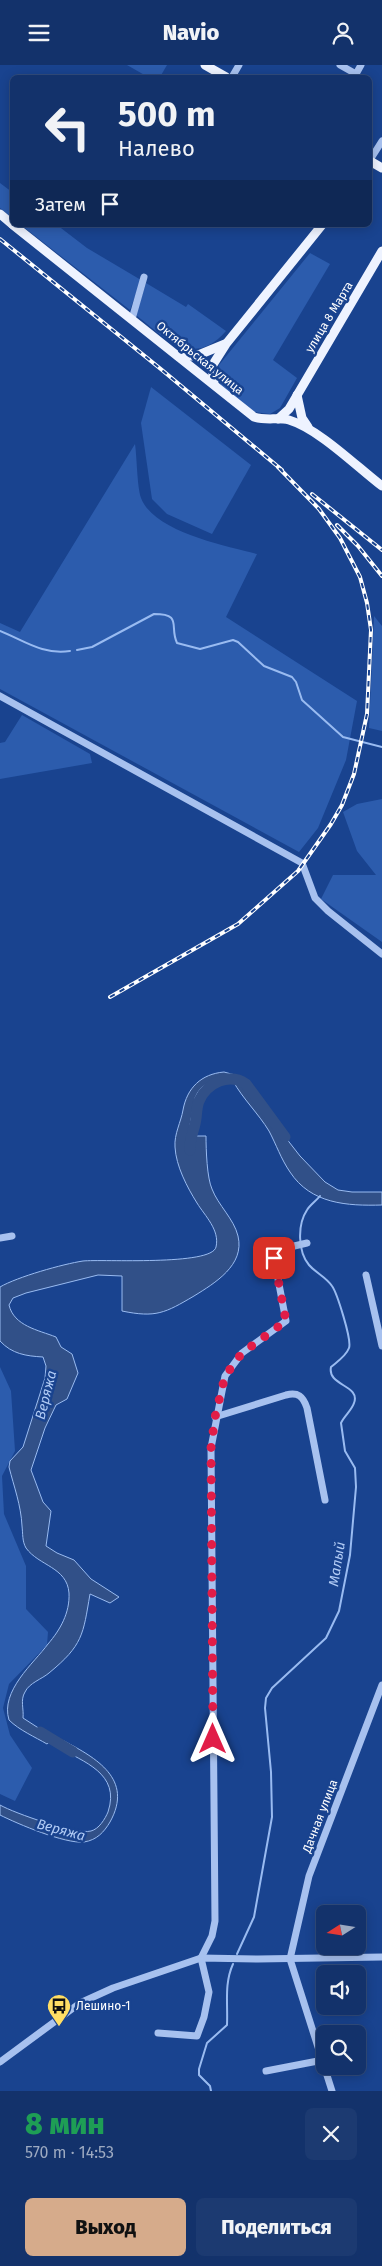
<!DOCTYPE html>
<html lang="ru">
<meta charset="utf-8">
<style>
body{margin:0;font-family:"Fira Sans",sans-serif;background:#1c3a71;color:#f1f3f6;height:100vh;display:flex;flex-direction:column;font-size:19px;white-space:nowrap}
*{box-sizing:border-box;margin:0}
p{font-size:16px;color:#9daac1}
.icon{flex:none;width:28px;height:28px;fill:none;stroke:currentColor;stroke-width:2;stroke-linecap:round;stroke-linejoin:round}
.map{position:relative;height:2026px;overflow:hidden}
.drawer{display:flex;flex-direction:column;background:#13326b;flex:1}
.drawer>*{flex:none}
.banner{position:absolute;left:10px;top:10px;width:362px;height:152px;border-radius:8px;box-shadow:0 2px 12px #0003,0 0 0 1px #324d7e;background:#13326b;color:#f1f3f6;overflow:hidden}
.needle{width:32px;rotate:258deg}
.buttons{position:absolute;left:316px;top:1840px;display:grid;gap:10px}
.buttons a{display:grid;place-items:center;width:50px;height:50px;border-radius:8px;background:#13326b;box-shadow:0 2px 12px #0003,0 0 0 1px #324d7e;font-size:25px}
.pin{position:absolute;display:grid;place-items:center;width:42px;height:42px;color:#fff;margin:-21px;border-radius:10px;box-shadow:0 2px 8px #0006}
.me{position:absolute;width:55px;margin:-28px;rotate:0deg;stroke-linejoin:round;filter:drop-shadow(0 0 4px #0008)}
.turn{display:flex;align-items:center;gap:18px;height:105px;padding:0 25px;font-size:22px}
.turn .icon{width:65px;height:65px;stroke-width:2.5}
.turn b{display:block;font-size:35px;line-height:42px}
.then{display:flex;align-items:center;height:48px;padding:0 25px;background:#0003;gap:10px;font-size:19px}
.round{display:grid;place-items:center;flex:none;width:52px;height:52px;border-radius:8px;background:#1c3a71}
.head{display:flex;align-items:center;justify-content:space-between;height:85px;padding:0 25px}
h1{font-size:30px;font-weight:800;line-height:38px;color:#1e9e55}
.cta{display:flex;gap:10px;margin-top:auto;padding:10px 25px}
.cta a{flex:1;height:58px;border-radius:8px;background:#d6ab8b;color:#111;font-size:20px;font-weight:800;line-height:58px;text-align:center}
.cta a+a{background:#1c3a71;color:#f1f3f6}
header{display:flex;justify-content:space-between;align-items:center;height:65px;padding:0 25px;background:#13326b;font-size:22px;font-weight:800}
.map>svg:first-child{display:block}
</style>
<header><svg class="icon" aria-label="menu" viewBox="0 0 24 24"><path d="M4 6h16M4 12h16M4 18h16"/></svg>Navio<svg class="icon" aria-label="person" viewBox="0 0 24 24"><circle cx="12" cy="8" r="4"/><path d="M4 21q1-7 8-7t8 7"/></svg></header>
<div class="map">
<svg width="382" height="2026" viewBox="0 0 382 2026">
<rect width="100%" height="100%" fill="#19438f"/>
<g fill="#2c5cad">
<polygon points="127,0 167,0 160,12 148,12"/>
<polygon points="0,118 12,127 12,153 0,143"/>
<polygon points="21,160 57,160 87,183 141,215 130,245"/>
<polygon points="310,188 330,199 273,295 297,313 280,343 270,349 254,347 221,320 217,310 219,300"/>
<path d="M146 218 186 242 188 239 226 266C193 304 165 273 136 250Z"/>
<polygon points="151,322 251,400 212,469 167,449 152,434 141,358"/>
<path d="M135 379C137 393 137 421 141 433 154 467 226 481 257 489L226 552 357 636 346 695 318 763 299 787 0 624V558L20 567Z"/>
<polygon points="374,551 382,561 382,666 369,663"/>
<polygon points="22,650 90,689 92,698 0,714 0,678 5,677"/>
<polygon points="382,734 382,877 321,834 333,810 376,810 357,786 343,747 357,739"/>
<polygon points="0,1302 11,1326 15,1386 2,1411 4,1449 26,1501 26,1544 48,1567 47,1580 9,1619 3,1643 10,1670 32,1703 15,1736 0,1729"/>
</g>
<g fill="#315088" stroke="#99bbf1">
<path d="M224 1007 235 1010 240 1014 300 1091 325 1117 338 1125 352 1127H382V1140C347 1141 311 1139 290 1107 281 1094 276 1079 269 1066 258 1048 243 1034 233 1016L219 1014 203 1021 198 1027 195 1033 188 1071H206C206 1085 207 1113 212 1124 218 1140 234 1154 238 1171 245 1200 215 1218 194 1231 165 1248 156 1253 122 1246V1211L98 1210 26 1228 13 1233 9 1240C14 1261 38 1265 56 1272L61 1282 72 1289 78 1308 67 1334 56 1340 45 1363 31 1405 43 1437 51 1446 46 1481 57 1488 74 1495 91 1514 119 1532 110 1538 90 1529C83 1570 83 1580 49 1608 42 1614 29 1618 25 1627 20 1635 24 1644 23 1653L54 1673 47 1679C35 1672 19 1665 9 1655 0 1626 34 1598 48 1579 60 1565 70 1548 69 1528 67 1502 39 1501 26 1483 22 1476 23 1469 22 1461 21 1440 14 1422 9 1402L10 1396 23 1382 45 1313 46 1301 43 1292C26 1291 12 1289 0 1276V1222C17 1212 63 1199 83 1196 102 1194 212 1201 216 1182 220 1165 205 1151 197 1138 187 1122 176 1101 175 1082 174 1069 181 1057 183 1045 187 1023 201 1009 224 1007Z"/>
<path d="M64 1676C96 1693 134 1714 110 1757 104 1767 97 1775 84 1777 65 1779 18 1759 0 1750V1740C14 1748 76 1770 91 1766 99 1764 105 1754 108 1747 121 1708 83 1697 58 1682Z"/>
</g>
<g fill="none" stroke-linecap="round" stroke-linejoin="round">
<g stroke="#99bbf1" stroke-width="2">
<path d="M0 566C25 576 42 590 70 586"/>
<path d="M77 585 92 582 154 549C183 549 169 561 177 578L200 584 233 575 238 577 264 601 292 612 296 617 302 635 343 672 382 682"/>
<path d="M237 1889 254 1852 272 1752 271 1707 265 1643 266 1633 272 1623 326 1573 339 1546 350 1490 356 1422 355 1403 345 1386 341 1358C344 1351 352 1345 354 1338 361 1320 327 1321 331 1302 338 1296 346 1291 349 1283 352 1275 337 1228 332 1221 326 1212 316 1208 309 1200 298 1187 297 1160 307 1145 310 1140 316 1136 320 1131"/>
<path d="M211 2026 210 2021 199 2010V2004L207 1978 227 1960C228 1938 224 1919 233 1899"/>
</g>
<g stroke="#315088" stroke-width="11">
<path d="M190 1085C189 1076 193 1068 195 1059 197 1052 196 1043 199 1036 207 1018 229 1007 246 1019L285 1072"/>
<polyline points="40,1667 73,1687"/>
</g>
<g stroke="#a7c1ef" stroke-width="7">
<polyline points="340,0 356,9 361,0"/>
<polyline points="232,12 239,0"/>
<polyline points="370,95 382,76"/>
<polyline points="132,254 144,212"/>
<polyline points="0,631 302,798 315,833 328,846 382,889"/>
<polyline points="0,1173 12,1171"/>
<polyline points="366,1210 382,1281"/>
<path d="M215 1352 286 1330C298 1327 303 1331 307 1343L325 1435"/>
<polyline points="158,1968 197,1971 204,1952 209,1927 201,1893 212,1871 215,1856 211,1383 225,1311 242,1288 286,1256 274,1193 290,1182 307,1178"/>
<polyline points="0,1997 80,1938 113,1923 201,1893 258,1894 382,1892"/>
<polyline points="266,2006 323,1995"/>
<polyline points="332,2026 290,1894 309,1811 382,1620"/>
</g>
<g stroke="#eef3ff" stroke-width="9">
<polyline points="205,0 226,12"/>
<polyline points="370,96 382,103"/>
<polyline points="0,149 12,159"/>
<path d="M13 160 254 352C266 356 278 352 289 355 319 364 357 402 382 421"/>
<polyline points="178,291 196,291 225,279"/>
<polyline points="214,319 212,301 226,279 322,160"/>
<polyline points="297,330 302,353 308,362"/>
<polyline points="278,354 289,344 382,186"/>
</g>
<g stroke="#fff" stroke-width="4">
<g id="rail">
<polyline points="0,174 162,305 282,405"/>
<polyline points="312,429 382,485"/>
<polyline points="337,460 358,481 382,511"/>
<polyline points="110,932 238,859 298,806 331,759 342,740 354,709 367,649 371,565 367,538 360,512 340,473 319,444 278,402"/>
</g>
</g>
<use href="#rail" stroke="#19438f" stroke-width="2" stroke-dasharray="5.5" stroke-linecap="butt"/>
</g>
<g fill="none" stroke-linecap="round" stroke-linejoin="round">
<polyline stroke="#e11d48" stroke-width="9" stroke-dasharray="0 16.2" points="213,1674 211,1383 215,1352 225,1311 242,1288 286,1256 274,1193"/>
</g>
<defs>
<g id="bus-pin" transform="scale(1.25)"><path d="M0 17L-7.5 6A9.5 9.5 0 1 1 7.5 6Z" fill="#ffde64" stroke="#19438f"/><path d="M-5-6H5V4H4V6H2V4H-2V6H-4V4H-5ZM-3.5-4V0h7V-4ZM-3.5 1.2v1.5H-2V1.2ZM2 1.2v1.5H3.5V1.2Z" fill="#111"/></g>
</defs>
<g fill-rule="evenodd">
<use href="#bus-pin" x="59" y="1941"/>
</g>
<g text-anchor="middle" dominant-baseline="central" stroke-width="5" stroke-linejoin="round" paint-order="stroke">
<g font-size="12" fill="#fff" stroke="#19438f">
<text transform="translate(329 252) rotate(-59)">улица 8 Марта</text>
<text transform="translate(200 293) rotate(39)">Октябрьская улица</text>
<text transform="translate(320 1751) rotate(-69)">Дачная улица</text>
</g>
<g font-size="12" fill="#fff" stroke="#19438f" text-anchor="start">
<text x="76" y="1941">Лешино-1</text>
</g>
<g font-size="14" font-style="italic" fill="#b2ccf6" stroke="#19438f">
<text transform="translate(46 1330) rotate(-76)">Веряжа</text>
<text transform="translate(337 1499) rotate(-81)">Малый</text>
<text transform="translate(61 1765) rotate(15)">Веряжа</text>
</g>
</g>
</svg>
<div class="buttons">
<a><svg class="needle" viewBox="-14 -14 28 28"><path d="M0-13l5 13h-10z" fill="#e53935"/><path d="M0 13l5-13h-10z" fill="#9daac1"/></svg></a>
<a><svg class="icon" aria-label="sound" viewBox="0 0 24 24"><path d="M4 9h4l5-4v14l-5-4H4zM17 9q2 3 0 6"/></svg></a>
<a><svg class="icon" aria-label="search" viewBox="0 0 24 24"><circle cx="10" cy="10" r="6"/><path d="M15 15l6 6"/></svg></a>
</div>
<div class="pin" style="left:274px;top:1193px;background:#d93025"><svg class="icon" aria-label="arrive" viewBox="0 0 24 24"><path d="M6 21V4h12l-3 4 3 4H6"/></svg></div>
<svg class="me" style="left:213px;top:1674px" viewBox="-20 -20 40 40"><path d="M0-17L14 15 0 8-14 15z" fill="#e11d48" stroke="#fff" stroke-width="4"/></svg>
<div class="banner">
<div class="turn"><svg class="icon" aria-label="left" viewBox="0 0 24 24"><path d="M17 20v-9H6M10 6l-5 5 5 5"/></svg><div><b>500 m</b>Налево</div></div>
<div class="then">Затем<svg class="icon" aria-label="arrive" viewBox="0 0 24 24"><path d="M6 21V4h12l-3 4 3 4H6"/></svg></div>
</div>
</div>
<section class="drawer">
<div class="head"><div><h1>8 мин</h1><p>570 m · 14:53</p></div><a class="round"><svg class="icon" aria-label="close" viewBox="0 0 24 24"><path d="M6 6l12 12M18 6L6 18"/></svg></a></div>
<div class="cta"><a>Выход</a><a>Поделиться</a></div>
</section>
